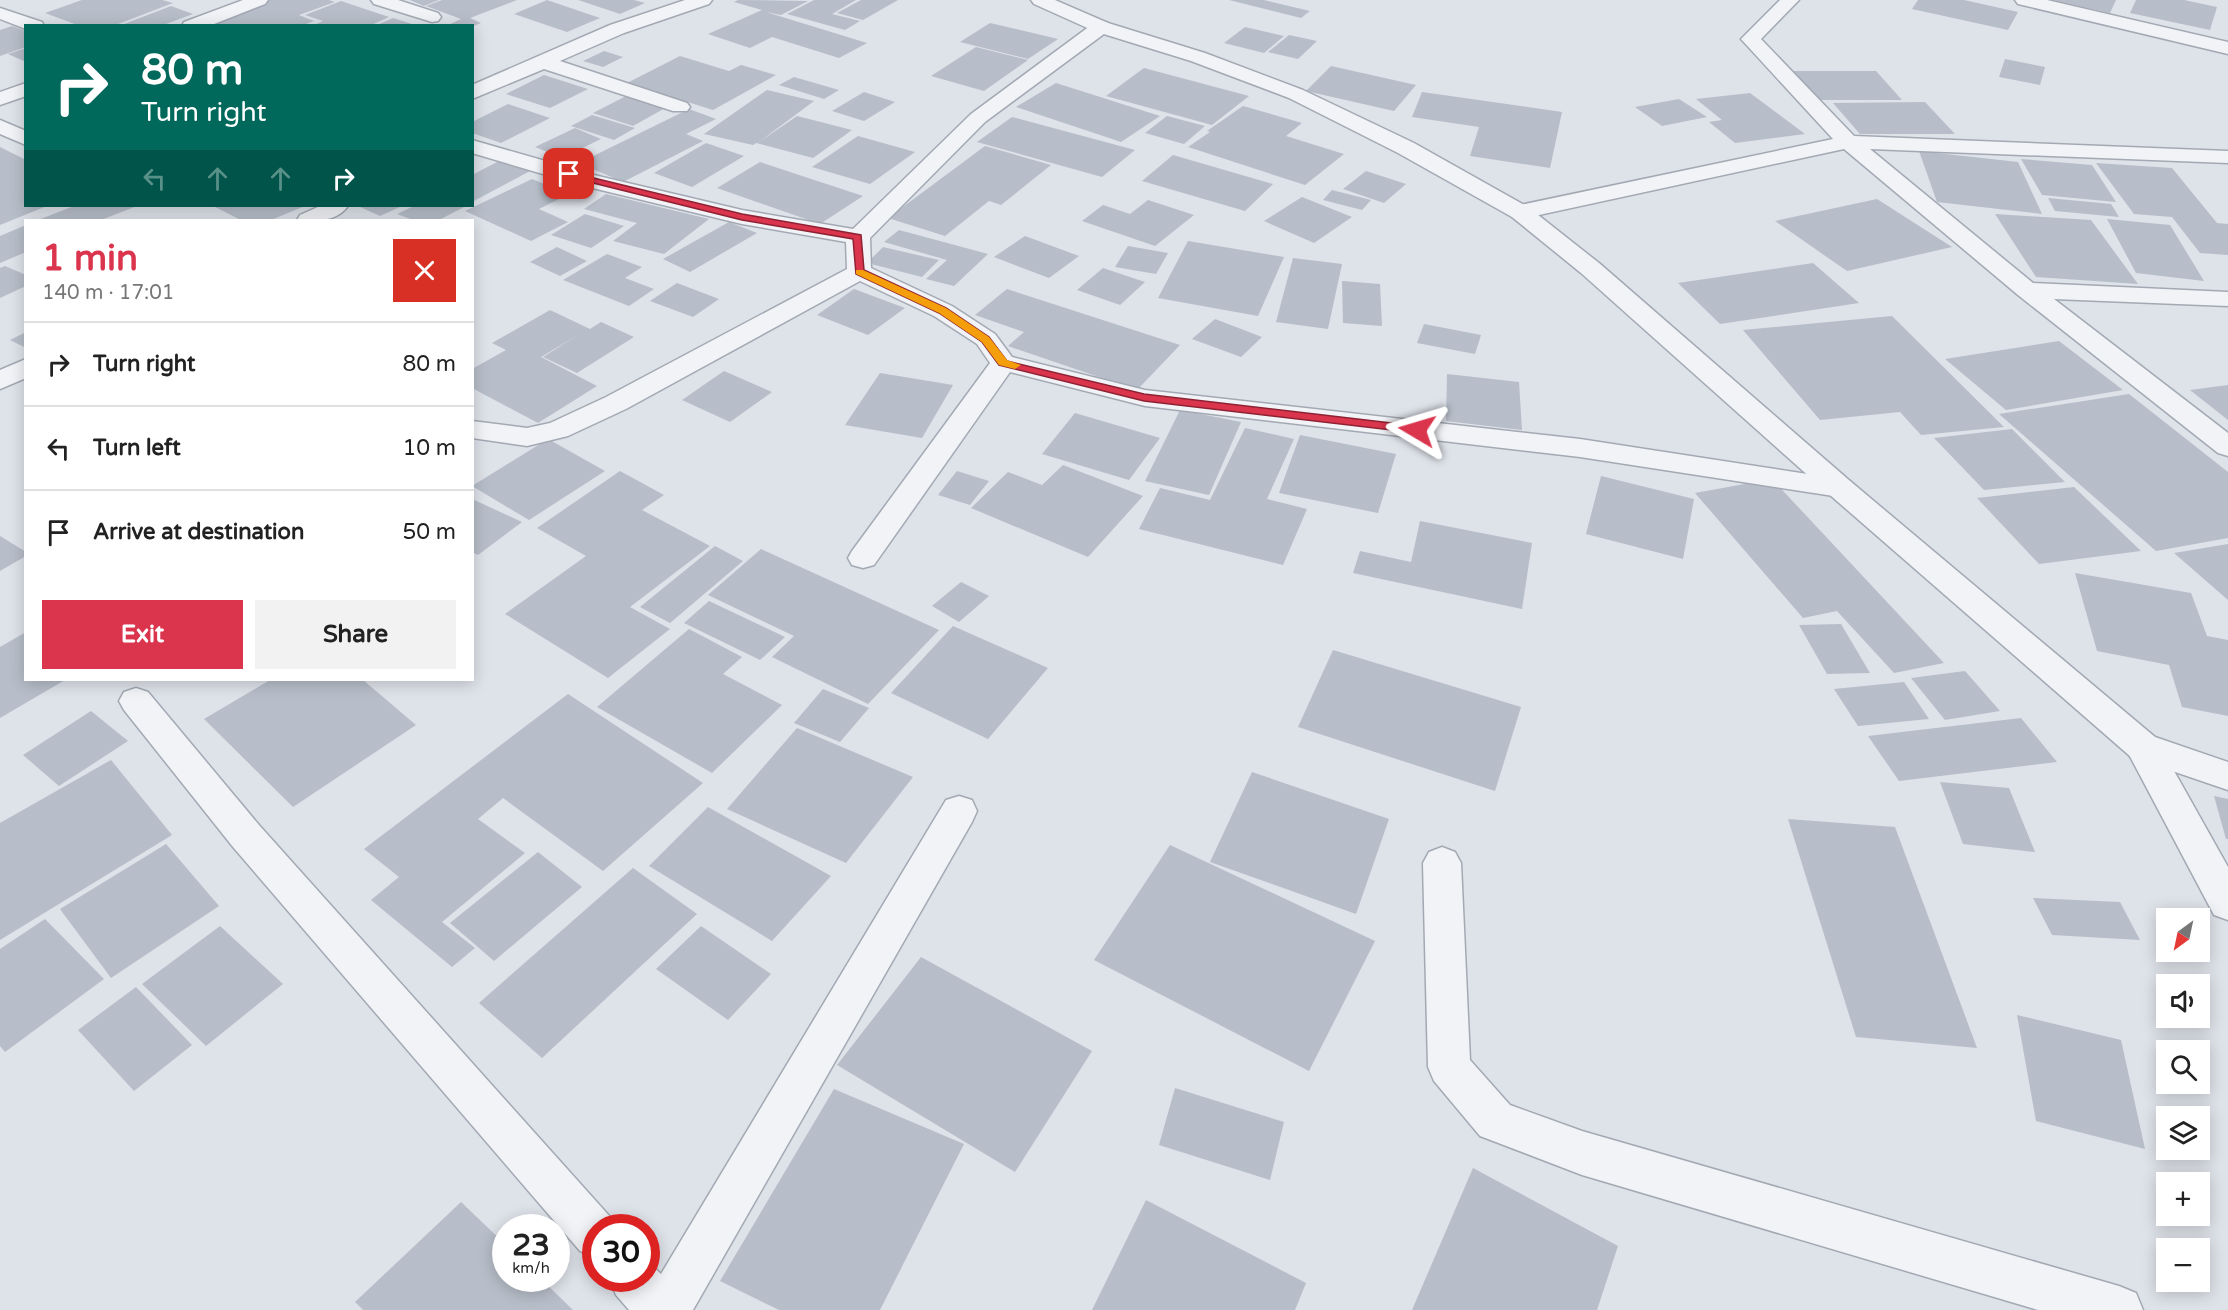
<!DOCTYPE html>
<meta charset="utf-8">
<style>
body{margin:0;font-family:"Varela Round",sans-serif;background:#f2f2f2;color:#222;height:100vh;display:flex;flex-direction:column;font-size:22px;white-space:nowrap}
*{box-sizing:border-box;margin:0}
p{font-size:20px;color:#767676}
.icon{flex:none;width:33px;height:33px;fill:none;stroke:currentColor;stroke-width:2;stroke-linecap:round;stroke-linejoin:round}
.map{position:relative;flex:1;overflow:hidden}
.sheet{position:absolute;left:24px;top:219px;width:450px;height:462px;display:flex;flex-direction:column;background:#fff;border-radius:0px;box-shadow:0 3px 15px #0003}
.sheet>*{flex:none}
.hud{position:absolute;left:24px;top:24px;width:450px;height:183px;border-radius:0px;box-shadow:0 3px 15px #0003;background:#00695c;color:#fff;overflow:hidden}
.needle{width:39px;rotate:213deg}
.fabs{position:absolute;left:2156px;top:908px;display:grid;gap:12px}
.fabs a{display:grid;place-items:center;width:54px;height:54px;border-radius:0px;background:#fff;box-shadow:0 3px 15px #0003;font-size:30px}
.speed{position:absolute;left:492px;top:1214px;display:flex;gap:12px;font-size:30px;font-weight:700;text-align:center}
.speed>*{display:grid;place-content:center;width:78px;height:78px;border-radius:50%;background:#fff;box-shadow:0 3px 15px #0003;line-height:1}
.speed small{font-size:15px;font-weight:400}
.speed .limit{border:9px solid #d22;background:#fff;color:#111}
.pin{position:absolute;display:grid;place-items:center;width:51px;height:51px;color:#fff;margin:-26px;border-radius:12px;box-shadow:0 3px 9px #0006}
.me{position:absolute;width:66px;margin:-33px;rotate:277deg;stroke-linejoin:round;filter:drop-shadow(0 0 4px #0008)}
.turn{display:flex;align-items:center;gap:21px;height:126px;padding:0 18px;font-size:27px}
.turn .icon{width:78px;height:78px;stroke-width:2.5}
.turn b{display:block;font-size:42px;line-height:51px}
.lanes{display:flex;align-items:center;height:57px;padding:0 18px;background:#0003;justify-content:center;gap:30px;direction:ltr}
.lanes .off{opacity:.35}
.round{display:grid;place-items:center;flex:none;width:63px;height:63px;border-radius:0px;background:#f2f2f2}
.overview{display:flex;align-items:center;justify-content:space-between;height:102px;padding:0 18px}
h1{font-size:36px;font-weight:800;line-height:45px;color:#db354e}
.button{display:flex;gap:12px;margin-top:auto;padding:12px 18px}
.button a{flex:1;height:69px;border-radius:0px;background:#db354e;color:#fff;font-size:24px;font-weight:800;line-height:69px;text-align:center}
.button a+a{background:#f2f2f2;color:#222}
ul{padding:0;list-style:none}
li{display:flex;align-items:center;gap:18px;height:84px;padding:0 18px;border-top:2px solid #e0e0e0}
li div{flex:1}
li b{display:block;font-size:22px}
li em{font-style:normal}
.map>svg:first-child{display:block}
</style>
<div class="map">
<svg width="2228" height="1310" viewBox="0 0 2228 1310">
<rect width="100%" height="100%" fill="#dee2e9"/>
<g fill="#b7bec9">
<polygon points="82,0 162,0 173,3 113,26 80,26 45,13"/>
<polygon points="269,0 329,0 335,2 299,15 314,21 301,26 199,26"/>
<polygon points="410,0 439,0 424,6"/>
<polygon points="442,0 517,0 470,18 481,23 474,26 446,26 461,19 426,6"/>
<polygon points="547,0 600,18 567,32 514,14"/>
<polygon points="578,0 634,0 645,3 620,14"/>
<polygon points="738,0 808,1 781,15 766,12 867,43 839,58 772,37 750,48 708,34 762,10 734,2"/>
<polygon points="814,0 856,0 832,14 860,21 845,30 787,14"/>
<polygon points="861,0 898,0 863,20 837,13"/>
<polygon points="1229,0 1264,0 1310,11 1301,18"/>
<polygon points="1918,0 1964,0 2018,12 2008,30 1912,9"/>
<polygon points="2052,0 2116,0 2110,13"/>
<polygon points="2136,0 2184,0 2217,7 2210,30 2130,13"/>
<polygon points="341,1 389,17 369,26 312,26 323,21 305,15"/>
<polygon points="171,6 193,14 166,24 169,26 119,26"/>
<polygon points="393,18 415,25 415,26 375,26"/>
<polygon points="990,23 1058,39 1028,59 960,42"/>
<polygon points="12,26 26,31 26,47 0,56 0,30"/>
<polygon points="1245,27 1284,36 1264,53 1224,43"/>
<polygon points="1289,35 1317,41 1298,59 1268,52"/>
<polygon points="976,47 1028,60 984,91 931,76"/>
<polygon points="26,48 26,62 8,54"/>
<polygon points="604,51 623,57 603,67 583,61"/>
<polygon points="680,56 729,71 741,65 776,75 713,110 627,83"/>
<polygon points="2005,59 2045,67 2040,85 1999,77"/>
<polygon points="1331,66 1416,85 1394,111 1306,91"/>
<polygon points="1144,68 1249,96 1212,125 1106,96"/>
<polygon points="1792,71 1876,71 1902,100 1816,100"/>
<polygon points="544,75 588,89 550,108 506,94"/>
<polygon points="794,77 839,90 824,99 779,85"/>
<polygon points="1056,83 1160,116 1121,142 1016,107"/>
<polygon points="767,90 814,101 759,142 797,116 852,130 813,158 756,143 753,145 704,134"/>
<polygon points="864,92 895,102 864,121 832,111"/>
<polygon points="1422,92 1562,112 1550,168 1470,156 1479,127 1412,117"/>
<polygon points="1750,93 1805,134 1735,143 1709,122 1722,120 1696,99"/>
<polygon points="628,95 667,107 633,126 593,113"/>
<polygon points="1679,99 1707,117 1662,126 1635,107"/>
<polygon points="1925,102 1955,134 1860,134 1833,103"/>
<polygon points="508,104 550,118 501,143 472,133 472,122"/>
<polygon points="1243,106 1302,123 1286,136 1344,154 1305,185 1188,147 1210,132 1207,131"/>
<polygon points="689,109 716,119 686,134 703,141 623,182 579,163"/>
<polygon points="592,115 635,128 614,140 571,126"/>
<polygon points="1167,116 1205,126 1184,144 1145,133"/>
<polygon points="1012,117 1135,150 1102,177 977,142"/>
<polygon points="575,128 601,139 562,158 535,147"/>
<polygon points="858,136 915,152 870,184 812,167"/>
<polygon points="706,143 744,156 692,187 654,173"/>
<polygon points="985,146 1051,165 1001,205 989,201 945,236 888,218"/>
<polygon points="0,147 26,160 26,206 47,206 0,225"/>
<polygon points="1919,151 2018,162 2042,214 1937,202"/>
<polygon points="1173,155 1273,184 1245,211 1142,181"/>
<polygon points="2021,159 2092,165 2116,202 2042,195"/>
<polygon points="501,160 532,170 472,202 472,175"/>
<polygon points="760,162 863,196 820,224 717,188"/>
<polygon points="2096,163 2172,168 2217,223 2228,224 2228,255 2200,253 2172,217 2134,214"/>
<polygon points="1366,171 1406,184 1384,203 1343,189"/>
<polygon points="532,179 569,194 539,209 568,222 531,241 465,211"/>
<polygon points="1332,190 1371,200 1362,210 1323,200"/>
<polygon points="606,194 709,219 664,254 613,241 637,223 584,209"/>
<polygon points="1302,197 1352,217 1314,243 1264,221"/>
<polygon points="2048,198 2111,204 2119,217 2055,211"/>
<polygon points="1877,199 1952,247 1847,271 1775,221"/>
<polygon points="1148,200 1194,215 1155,246 1082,221 1103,205 1130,214"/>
<polygon points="74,206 137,206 101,220 38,220"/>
<polygon points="213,206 305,206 271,220 241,220"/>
<polygon points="358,206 402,206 380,216"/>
<polygon points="414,206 466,206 439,220 413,220 397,214"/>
<polygon points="585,214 624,226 591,248 551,235"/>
<polygon points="1995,214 2091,220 2138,284 2036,277"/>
<polygon points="2107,219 2170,225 2204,281 2136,273"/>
<polygon points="729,222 757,233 690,272 663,259"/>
<polygon points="26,225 26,252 0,263 0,236"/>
<polygon points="899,230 988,254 954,286 926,279 947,260 884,242"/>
<polygon points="1025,236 1079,256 1049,278 994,257"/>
<polygon points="1188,241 1284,257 1258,316 1158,298"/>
<polygon points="1128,246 1168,253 1156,274 1115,267"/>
<polygon points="557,247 587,261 560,276 530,262"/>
<polygon points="883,247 939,260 922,277 867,263"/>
<polygon points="607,254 642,267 625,278 654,289 629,306 563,280"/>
<polygon points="1293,258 1342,264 1328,329 1276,322"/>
<polygon points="1813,263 1859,303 1720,324 1678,283"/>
<polygon points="5,266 26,275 26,286 0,298 0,268"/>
<polygon points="1103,268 1145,282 1120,305 1077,290"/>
<polygon points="1342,281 1380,284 1382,326 1343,323"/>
<polygon points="677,283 719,299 693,317 650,301"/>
<polygon points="854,289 905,308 868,335 817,315"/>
<polygon points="1007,289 1180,345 1137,390 1008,346 1024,332 975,315"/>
<polygon points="550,310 590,329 601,322 634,337 577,373 543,357 578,335 541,357 597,386 538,423 472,388 472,369 506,350 492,343"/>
<polygon points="1892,316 2004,427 1921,435 1900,412 1820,420 1743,330"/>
<polygon points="1215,319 1262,337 1241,357 1192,339"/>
<polygon points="1424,324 1481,335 1475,354 1417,343"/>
<polygon points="26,332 26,348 10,340"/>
<polygon points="2059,341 2123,390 2006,410 1945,359"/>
<polygon points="724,371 772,392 730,422 682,400"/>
<polygon points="880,373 953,385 922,438 845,425"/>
<polygon points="1447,374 1519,382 1522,430 1446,421"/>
<polygon points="2228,385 2228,420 2190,390"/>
<polygon points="2129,394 2228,472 2228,538 2156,551 1999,414"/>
<polygon points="1180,410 1241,422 1209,495 1145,481"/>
<polygon points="1075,413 1160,438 1129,480 1042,454"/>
<polygon points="1245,428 1294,439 1267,499 1307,509 1283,565 1139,529 1160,488 1210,500"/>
<polygon points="2012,429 2065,482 1984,490 1934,438"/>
<polygon points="1300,435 1396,454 1378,513 1279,493"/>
<polygon points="548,439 605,471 529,520 472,486"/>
<polygon points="1063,465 1143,496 1088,557 971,508 1008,472 1042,485"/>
<polygon points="620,471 664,495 642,510 710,546 630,607 670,629 608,678 505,614 586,556 537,528"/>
<polygon points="957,471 989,481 970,505 938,495"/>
<polygon points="1601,476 1694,499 1683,559 1586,534"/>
<polygon points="1772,479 1944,663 1894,673 1837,611 1803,618 1695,493"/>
<polygon points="2074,487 2141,551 2039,564 1977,498"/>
<polygon points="472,499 522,522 478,555 472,552"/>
<polygon points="1420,521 1532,543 1522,609 1353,573 1360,551 1411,562"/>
<polygon points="0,536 26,552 26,556 0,571"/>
<polygon points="2228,544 2228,600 2174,553"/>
<polygon points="715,546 743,561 670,623 640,607"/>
<polygon points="761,549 939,630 868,704 772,657 794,636 708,595"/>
<polygon points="2075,573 2191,593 2207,636 2228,640 2228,716 2182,707 2169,665 2097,651"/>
<polygon points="961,582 989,596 959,622 932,606"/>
<polygon points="709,601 785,637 760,660 684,623"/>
<polygon points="1841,624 1870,673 1827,674 1799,625"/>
<polygon points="953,626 1048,668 988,739 891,693"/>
<polygon points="689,629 742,657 723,674 782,705 712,773 597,707"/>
<polygon points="26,632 26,680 65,680 0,718 0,647"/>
<polygon points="1333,650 1521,707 1495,791 1298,727"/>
<polygon points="1965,671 2000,711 1945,720 1911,678"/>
<polygon points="270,680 363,680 416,725 293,807 204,719"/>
<polygon points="1904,682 1929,719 1858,726 1834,689"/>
<polygon points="823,689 869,708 840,742 794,723"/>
<polygon points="568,694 703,783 603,871 503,798 478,819 525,853 442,922 475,948 452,967 371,900 399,877 364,849"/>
<polygon points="91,711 128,741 59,786 23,755"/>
<polygon points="2021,718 2057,762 1899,781 1868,736"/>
<polygon points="797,728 913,777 846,863 727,809"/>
<polygon points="111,760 172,835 0,940 0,823"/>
<polygon points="1252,772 1389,819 1356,914 1210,862"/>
<polygon points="1940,782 2009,788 2035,852 1963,844"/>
<polygon points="2214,796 2228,799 2228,839 2226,839"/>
<polygon points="708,807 831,876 772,941 649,866"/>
<polygon points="1788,819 1895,827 1977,1048 1856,1037"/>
<polygon points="166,844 219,906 111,978 60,909"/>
<polygon points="1170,845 1375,941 1309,1071 1094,960"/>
<polygon points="538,852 582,887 494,961 450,923"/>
<polygon points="633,868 697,914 542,1058 479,1003"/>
<polygon points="2033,898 2120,902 2140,940 2052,935"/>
<polygon points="45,919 104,979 5,1052 0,1046 0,949"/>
<polygon points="220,926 283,984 206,1046 142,984"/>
<polygon points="701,926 771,974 728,1020 656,969"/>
<polygon points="921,957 1092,1051 1015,1172 837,1065"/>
<polygon points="136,987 192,1045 134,1091 78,1030"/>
<polygon points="2017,1015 2121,1040 2145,1149 2036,1121"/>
<polygon points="1175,1088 1284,1122 1270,1180 1159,1145"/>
<polygon points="834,1089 964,1144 880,1310 779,1310 720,1281"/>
<polygon points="1473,1168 1618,1246 1597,1310 1412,1310"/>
<polygon points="1146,1200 1306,1283 1295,1310 1092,1310"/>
<polygon points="461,1202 506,1245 506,1278 540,1278 573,1310 363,1310 355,1302"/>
</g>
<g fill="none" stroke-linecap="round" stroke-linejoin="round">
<g stroke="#a3a9b3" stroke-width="3">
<g id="minor">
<polygon points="243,0 268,0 265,4 209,26 182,26 184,22"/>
<polygon points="371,0 398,0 438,13 441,17 438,21 432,22 374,4"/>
<polygon points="685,0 712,0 709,4 624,33 560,61 687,103 690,107 687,111 673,111 544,69 472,99 472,85 610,25"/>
<polygon points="1780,0 1799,0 1761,39 1854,136 2228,151 2228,163 1870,149 2033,283 2228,292 2228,306 2054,299 2228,433 2228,456 2218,453 2018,295 1844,149 1520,219 1512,217 1509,212 1512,207 1520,205 1833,139 1741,39"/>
<polygon points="2015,0 2047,0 2228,42 2228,54 2018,4"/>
<polygon points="0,8 42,22 44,26 26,26 26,29 0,19"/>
<polygon points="1101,21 1108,23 1110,27 1108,31 985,122 870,238 871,268 952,306 995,334 1012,357 1145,390 1580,439 1840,479 1850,481 1855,488 1850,495 1840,497 1580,457 1145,406 1010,372 874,565 863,568 852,565 848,558 852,551 990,363 977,344 934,316 860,281 626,409 568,436 527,446 472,438 472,421 527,428 550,423 606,397 847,269 846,242 742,224 580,185 472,153 472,140 594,175 742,210 853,229 971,114 1094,23"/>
<polygon points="26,83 26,96 0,105 0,92"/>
<polygon points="0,120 26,131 26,145 0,134"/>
<path d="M320 206H348C337 222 313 222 297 220L300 215Z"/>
<polygon points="26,359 26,378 0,389 0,370"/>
<polygon points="136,688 148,692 259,825 612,1219 616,1227 596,1227 596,1258 580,1251 233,847 124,710 119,701 124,692"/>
<polygon points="2143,733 2155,737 2228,867 2228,920 2214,915 2125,747 2131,737"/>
<polygon points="959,796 972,800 977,811 972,822 693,1310 629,1310 616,1295 609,1278 646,1278 646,1260 661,1274 946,800"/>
<polygon points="1442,847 1455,852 1461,863 1470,1060 1510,1105 1582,1131 2119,1286 2136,1293 2143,1310 2038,1310 1582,1175 1480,1136 1434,1081 1428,1067 1423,863 1429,852"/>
</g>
</g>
<g stroke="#a3a9b3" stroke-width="3">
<polygon id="tertiary" points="1031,0 1055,0 1108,23 1205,53 1303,90 1414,143 1528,207 1599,263 1850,481 2155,737 2228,762 2228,790 2131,757 1830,495 1581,273 1512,217 1398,153 1289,98 1191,61 1094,31 1034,4"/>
</g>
<use href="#minor" fill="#f1f3f7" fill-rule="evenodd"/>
<use href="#tertiary" fill="#f1f3f7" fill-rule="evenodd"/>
</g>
<polygon fill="#db354e" stroke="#8e2233" stroke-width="1.5" points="569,172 742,214 861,235 864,270 946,308 989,337 1007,361 1144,394 1417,426 1422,430 1417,433 1144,401 999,365 982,342 939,313 856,274 853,239 742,220 565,176 564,174"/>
<polygon fill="#f59e0b" points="856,270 863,270 946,308 989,337 1007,360 1021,365 1015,369 999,365 982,342 939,313 856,274"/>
</svg>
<div class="fabs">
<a><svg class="needle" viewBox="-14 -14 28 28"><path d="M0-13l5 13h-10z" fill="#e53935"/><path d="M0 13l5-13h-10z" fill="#767676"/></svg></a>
<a><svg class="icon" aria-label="sound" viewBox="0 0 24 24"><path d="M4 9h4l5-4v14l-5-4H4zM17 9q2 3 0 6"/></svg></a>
<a><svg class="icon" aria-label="search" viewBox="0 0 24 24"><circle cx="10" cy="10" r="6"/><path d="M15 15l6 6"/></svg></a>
<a><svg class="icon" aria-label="layers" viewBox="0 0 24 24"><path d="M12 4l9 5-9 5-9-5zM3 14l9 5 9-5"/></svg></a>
<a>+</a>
<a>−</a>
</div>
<div class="speed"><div>23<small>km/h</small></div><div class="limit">30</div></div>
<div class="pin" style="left:569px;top:174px;background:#d93025"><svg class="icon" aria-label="arrive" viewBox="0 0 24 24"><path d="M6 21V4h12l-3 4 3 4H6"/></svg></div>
<svg class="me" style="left:1417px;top:430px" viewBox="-20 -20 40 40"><path d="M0-17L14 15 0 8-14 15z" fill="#db354e" stroke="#fff" stroke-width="4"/></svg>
<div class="hud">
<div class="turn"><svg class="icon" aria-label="right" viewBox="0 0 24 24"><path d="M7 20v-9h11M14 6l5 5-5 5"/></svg><div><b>80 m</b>Turn right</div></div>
<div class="lanes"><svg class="icon off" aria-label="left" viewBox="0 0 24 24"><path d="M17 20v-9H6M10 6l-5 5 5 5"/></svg><svg class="icon off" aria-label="ahead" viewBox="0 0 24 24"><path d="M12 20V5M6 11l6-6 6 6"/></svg><svg class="icon off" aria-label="ahead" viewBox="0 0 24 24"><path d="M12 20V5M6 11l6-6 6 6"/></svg><svg class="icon" aria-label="right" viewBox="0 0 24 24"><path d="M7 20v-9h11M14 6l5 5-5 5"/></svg></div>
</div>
<section class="sheet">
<div class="overview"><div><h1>1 min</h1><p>140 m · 17:01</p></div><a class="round" style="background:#d93025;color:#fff"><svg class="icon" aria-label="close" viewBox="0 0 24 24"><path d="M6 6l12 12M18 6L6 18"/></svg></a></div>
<ul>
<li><svg class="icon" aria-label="right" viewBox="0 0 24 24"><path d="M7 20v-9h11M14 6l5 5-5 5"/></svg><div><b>Turn right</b></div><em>80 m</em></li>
<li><svg class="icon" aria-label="left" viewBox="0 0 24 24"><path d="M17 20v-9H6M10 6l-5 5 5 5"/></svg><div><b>Turn left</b></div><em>10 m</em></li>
<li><svg class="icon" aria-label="arrive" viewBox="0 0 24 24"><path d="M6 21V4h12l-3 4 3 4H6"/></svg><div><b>Arrive at destination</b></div><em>50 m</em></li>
</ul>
<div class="button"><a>Exit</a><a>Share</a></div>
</section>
</div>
